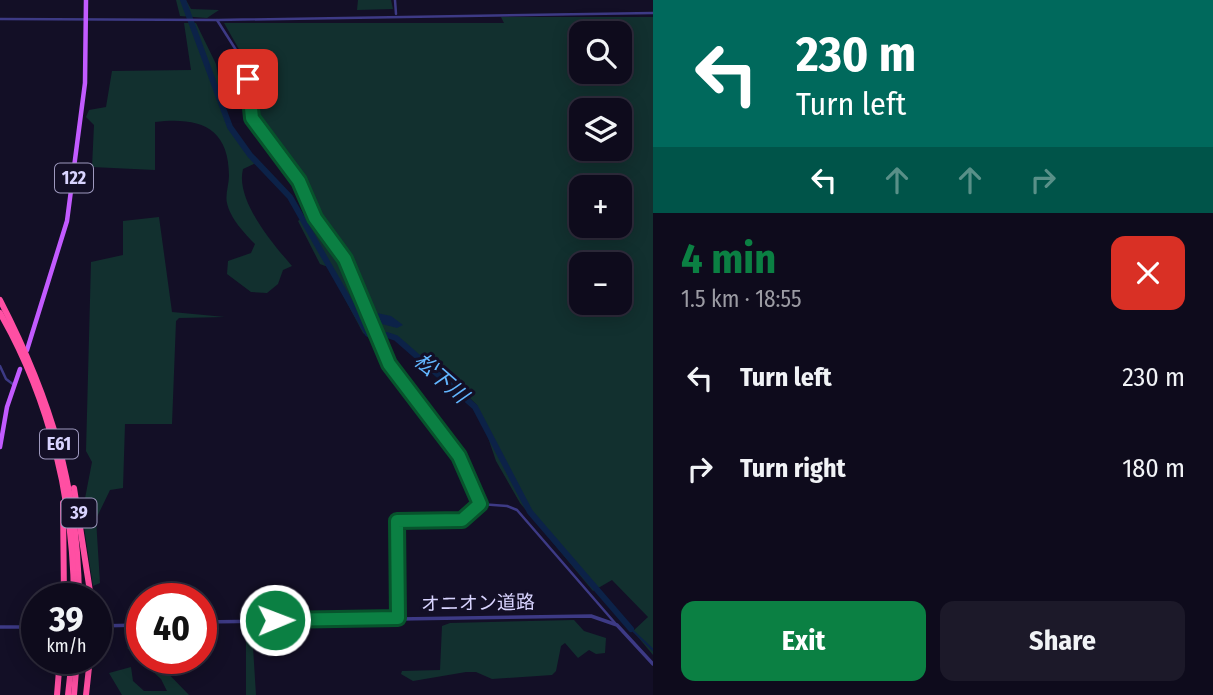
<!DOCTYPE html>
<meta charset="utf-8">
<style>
body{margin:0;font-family:"Fira Sans Condensed","Noto Sans JP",sans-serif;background:#1c1929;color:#f1f3f6;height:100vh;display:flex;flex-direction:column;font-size:26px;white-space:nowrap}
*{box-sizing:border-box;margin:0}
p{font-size:23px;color:#9b9ba3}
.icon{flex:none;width:38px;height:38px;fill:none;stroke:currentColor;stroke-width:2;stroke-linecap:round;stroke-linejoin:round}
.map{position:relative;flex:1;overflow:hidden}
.side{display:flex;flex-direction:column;background:#0e0b1c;width:560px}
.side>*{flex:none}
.banner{background:#00695c;color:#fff;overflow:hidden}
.tools{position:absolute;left:569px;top:21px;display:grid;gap:14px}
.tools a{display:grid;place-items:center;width:63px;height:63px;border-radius:14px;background:#0e0b1c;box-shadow:0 4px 18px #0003,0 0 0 2px #2e2b3b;font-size:35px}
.speed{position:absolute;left:21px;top:583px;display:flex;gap:14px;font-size:35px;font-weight:700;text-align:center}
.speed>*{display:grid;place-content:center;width:91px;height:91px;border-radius:50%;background:#0e0b1c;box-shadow:0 4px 18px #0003,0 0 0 2px #2e2b3b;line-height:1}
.speed small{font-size:18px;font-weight:400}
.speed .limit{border:10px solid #d22;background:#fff;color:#111}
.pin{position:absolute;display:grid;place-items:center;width:60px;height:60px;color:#fff;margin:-30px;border-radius:14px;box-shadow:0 4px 10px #0006}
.me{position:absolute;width:77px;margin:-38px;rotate:89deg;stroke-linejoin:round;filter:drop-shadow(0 0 5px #0008)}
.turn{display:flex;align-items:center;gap:24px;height:147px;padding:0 28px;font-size:32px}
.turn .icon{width:91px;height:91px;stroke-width:2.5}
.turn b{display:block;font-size:49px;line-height:60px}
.lanes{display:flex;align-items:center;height:66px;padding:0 28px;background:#0003;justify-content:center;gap:35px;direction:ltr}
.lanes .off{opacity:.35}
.round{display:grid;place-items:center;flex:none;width:74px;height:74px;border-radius:14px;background:#1c1929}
.head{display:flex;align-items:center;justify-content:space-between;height:119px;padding:0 28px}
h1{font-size:42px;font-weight:700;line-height:52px;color:#0b8043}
.cta{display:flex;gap:14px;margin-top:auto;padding:14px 28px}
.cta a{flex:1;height:80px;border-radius:14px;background:#0b8043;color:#fff;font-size:28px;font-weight:700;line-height:80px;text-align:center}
.cta a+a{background:#1c1929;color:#f1f3f6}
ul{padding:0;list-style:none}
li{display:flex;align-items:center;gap:21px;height:91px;padding:0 28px}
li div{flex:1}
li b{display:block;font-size:26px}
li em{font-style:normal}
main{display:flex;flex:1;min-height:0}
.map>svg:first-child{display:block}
</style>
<main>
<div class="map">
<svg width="653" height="695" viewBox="0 0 653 695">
<rect width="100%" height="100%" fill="#130f26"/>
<g fill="#12302f" fill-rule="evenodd">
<polygon points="176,0 186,0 191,9 219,10 207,18 180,16"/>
<polygon points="358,0 391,0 393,9 357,10"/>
<path d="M501 17H653V655L633 631 648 617 612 580 593 591 520 503 496 461 477 405 446 375 390 333 372 340 363 333 328 267 320 264 298 221 312 210 293 171 256 117 244 58 224 23H504ZM581 33H620V72H581ZM581 110H620V149H581ZM581 187H620V226H581ZM581 264H620V303H581Z"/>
<path d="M184 23H196L216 64 225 118 256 163 243 169C235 200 273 244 292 266L283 270 278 284 267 293 251 292 227 274 228 261 251 253 255 244C245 234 230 218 227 203 225 195 229 184 229 176 229 126 198 117 155 122V170L92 167 94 125 86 117 89 110 106 107 112 71 191 70Z"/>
<polygon points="159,217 172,312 225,317 179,318 176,321 172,424 125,424 123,488 110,490 96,519 100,583 93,586 82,514 92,462 86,451 91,262 123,255 123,221"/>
<polygon points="574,620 584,631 606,638 605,653 596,654 589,650 578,658 565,643 561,646 556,671 552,675 492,679 476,672 466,672 413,681 401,674 402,671 440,670 442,626 450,623"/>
<polygon points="246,631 252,631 256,695 246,695"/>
<polygon points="126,647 142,654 142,658 156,661 189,695 122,695 109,673 131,667 133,681 144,691 167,691 161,679"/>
</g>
<polygon fill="#0c2248" points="377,313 391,316 403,325 397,328 382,324"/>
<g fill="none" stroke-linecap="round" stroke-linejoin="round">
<polyline stroke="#0c2248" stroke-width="2" points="631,629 653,650"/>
<polyline stroke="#0c2248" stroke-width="6" points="183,0 230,127 250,155 290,197 368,334 375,338 387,335 396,338 475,407 530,512 631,629"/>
<g stroke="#3d3a85" stroke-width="2.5">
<polyline points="395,0 396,14"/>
<polyline points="0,19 217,20 653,13"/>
<polyline points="217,20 243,61 252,118 298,181 315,218 345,259 389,364 459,456 480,504"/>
<polyline points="0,366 6,379 14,385"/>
<polyline points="398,618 397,521 462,520 480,504 507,506 517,510 615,623"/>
</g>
<g stroke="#3d3a85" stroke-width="3.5">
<polyline points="201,622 591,616 617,625 653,664"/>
<polyline points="96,626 142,625"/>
<polyline points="0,627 37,627"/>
</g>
<g stroke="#c25bff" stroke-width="4.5">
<polyline points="27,350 67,221 85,83 86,0"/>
<polyline points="0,447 7,407 20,369"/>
</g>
<g stroke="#ff4fa3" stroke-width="6">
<path d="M0 300C51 399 78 487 79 598"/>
<path d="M0 313C50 400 73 499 74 598"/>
<polyline points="74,488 91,598"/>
<polyline points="63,503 64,598"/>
<polyline points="57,695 60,658"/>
<polyline points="68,695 72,658"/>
<polyline points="74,695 77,658"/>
<polyline points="86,695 90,658"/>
</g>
</g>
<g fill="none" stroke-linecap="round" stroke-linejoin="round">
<g stroke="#07532c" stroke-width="18">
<polyline id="route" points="248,79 252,118 299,181 315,218 345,259 389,364 459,456 480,504 462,520 397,521 398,618 275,620"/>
</g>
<use href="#route" stroke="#0b8043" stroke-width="12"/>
</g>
<g text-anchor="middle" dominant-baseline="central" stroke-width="6" stroke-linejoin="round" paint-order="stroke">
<g fill="#130f26" stroke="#9e99be" stroke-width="2">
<rect x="55" y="163.5" width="38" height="29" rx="5"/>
<rect x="40" y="429.5" width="38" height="29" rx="5"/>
<rect x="61.5" y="498.5" width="35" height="29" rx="5"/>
</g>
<g font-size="18" font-weight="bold" fill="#d9d4ff">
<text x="74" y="178">122</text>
<text x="59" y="444">E61</text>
<text x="79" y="513">39</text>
</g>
<g font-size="19" fill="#d9d4ff" stroke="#130f26">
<text transform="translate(478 603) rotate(-1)">オニオン道路</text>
</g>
<g font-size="21" font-style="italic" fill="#62b6ff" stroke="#130f26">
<text transform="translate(441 378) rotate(41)">松下川</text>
</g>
</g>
</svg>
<div class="tools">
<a><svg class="icon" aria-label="search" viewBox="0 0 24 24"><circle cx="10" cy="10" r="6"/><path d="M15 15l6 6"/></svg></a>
<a><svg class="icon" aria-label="layers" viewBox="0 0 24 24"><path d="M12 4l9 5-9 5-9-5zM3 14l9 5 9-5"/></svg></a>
<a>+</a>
<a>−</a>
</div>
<div class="speed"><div>39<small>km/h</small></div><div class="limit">40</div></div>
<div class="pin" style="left:248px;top:79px;background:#d93025"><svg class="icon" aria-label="arrive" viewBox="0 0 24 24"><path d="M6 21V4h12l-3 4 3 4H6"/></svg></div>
<svg class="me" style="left:275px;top:620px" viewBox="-20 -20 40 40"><circle r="17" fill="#0b8043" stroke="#fff" stroke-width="3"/><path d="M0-11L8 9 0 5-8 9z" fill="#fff"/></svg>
</div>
<section class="side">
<div class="banner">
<div class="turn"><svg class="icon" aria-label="left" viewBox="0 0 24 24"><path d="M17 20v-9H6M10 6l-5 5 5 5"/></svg><div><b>230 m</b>Turn left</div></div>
<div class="lanes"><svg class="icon" aria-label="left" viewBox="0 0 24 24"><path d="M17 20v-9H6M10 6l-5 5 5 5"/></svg><svg class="icon off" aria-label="ahead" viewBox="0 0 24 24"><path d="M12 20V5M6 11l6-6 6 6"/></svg><svg class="icon off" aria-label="ahead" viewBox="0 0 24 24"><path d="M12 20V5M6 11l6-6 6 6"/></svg><svg class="icon off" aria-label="right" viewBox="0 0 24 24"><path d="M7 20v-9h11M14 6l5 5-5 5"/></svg></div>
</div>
<div class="head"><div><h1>4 min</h1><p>1.5 km · 18:55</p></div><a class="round" style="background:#d93025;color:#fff"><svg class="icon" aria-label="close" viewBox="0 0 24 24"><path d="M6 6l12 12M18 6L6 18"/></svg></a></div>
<ul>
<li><svg class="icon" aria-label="left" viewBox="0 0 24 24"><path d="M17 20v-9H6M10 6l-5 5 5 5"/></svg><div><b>Turn left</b></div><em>230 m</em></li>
<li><svg class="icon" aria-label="right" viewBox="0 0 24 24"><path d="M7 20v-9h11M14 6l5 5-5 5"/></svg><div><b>Turn right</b></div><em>180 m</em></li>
</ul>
<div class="cta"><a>Exit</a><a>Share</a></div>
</section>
</main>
